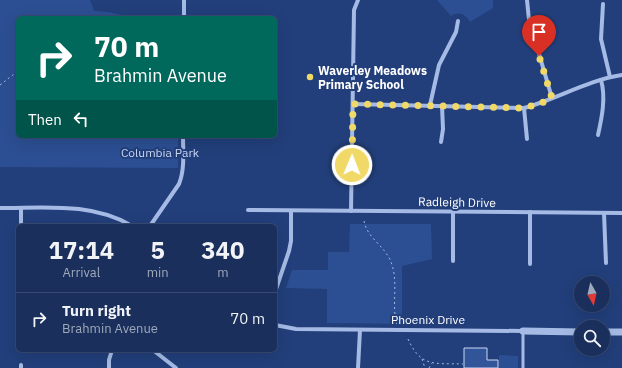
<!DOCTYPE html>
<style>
body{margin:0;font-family:"IBM Plex Sans",sans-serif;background:#233762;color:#f1f3f6;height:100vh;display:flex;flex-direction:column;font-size:15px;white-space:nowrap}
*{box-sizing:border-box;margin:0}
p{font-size:13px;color:#9fa9bb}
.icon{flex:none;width:22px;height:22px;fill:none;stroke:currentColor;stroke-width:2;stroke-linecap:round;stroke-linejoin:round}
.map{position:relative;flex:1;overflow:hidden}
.details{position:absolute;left:16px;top:224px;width:261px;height:128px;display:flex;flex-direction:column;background:#1a2f5c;border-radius:6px;box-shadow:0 4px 16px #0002,0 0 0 1px #384a72}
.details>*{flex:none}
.banner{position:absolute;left:16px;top:16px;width:261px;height:122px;border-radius:6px;box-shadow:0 4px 16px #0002,0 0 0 1px #384a72;background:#00695c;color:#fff;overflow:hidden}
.needle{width:26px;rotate:172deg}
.fabs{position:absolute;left:574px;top:276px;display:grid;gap:8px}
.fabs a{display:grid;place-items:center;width:36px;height:36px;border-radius:50%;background:#1a2f5c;box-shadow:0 4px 16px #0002,0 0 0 1px #384a72;font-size:20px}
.pin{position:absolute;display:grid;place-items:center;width:34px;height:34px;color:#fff;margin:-41px -17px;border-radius:50% 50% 50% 0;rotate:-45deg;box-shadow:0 0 4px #0007}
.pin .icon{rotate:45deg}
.me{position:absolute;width:44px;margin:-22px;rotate:1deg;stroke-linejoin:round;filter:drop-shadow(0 0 3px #0008)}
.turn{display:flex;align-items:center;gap:14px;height:84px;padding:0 12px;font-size:18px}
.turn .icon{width:52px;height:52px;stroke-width:2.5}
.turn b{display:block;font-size:28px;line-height:34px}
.then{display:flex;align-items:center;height:38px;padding:0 12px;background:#0003;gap:8px;font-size:15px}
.eta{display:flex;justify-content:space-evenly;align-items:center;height:68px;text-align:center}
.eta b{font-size:24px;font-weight:700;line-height:28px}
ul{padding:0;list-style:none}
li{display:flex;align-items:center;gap:12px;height:52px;padding:0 12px;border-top:1px solid #384a72}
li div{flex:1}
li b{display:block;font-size:15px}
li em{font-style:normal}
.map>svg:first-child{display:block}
</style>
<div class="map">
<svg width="622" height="368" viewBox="0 0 622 368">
<rect width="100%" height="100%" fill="#223f7b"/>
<g fill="#2c4f93">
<polygon points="0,0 90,0 94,11 108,12 127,16 177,15 177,18 18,18 18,136 178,136 178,168 0,167"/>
<path d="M437 0H493V8L470 22C466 14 458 11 451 16Z"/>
<polygon points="350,224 431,224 432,259 402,266 402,324 327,323 327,289 286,288 292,270 328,270 328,252 349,252"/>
<polygon points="499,355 518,356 518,368 499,368"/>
</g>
<polygon fill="#325499" stroke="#c8d7f4" points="464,348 487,348 487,360 498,360 498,368 464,368"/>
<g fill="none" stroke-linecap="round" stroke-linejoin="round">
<g stroke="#a5bbe5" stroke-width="1" stroke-dasharray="2 3" stroke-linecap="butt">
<polyline points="0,85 18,71"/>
<path d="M364 221C367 238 385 246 391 262 399 282 391 305 397 325"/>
<path d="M408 339C421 368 435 363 463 364"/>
<polyline points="422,359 425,368"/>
<polyline points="429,368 432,363"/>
</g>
<polyline stroke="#a5bbe5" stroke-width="3" points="523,332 523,368"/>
<g stroke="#a5bbe5" stroke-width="4">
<polyline points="527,0 529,20 552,98"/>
<polyline points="603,4 601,39 610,77"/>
<polyline points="184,18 184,0"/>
<path d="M353 104 524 108C557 99 588 80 622 75"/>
<polyline points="430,105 439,65 456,32 458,21"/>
<polyline points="524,108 527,139"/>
<path d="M598 135C602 117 606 97 601 80"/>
<polyline points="441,142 443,129 442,106"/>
<path d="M0 208C44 208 93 202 132 226"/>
<polyline points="248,210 622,213"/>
<polyline points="351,211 354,10 358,0"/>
<polyline points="530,212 530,264"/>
<polyline points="604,213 606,263"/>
<polyline points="21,226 21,208"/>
<path d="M150 226 179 184C185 169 183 152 183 136"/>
<polyline points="453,261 453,212"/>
<polyline points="275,292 289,251 291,241 291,211"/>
<polyline points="275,325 296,329 523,331"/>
<polyline points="153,350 176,368"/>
<polyline points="21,365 21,368"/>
<polyline points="109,368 109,360 112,350"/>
<polyline points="358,368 360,330"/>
</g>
<g stroke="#a5bbe5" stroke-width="7">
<polyline points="523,331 581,332"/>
<polyline points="603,332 622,332"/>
</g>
</g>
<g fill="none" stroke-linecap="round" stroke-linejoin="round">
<polyline stroke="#f1d967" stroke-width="7" stroke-dasharray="0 12.6" points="352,165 353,104 524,108 539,104 552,98 539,56"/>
</g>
<circle fill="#f1d967" stroke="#223f7b" stroke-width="1.5" cx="310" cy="77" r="4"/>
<g text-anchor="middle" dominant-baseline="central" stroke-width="4" stroke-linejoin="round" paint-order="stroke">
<g font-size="12" font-weight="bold" fill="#fff" stroke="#223f7b" text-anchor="start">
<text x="318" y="70">Waverley Meadows<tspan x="318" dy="14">Primary School</tspan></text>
</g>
<g font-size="12" fill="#c8d7f4" stroke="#223f7b">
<text x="160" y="152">Columbia Park</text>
</g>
<g font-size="12" fill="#fff" stroke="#223f7b">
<text transform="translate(457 202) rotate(1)">Radleigh Drive</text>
<text x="428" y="319">Phoenix Drive</text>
</g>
</g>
</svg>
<div class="fabs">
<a><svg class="needle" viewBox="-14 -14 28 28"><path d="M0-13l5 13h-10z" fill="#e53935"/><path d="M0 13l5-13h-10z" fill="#9fa9bb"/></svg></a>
<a><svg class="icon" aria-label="search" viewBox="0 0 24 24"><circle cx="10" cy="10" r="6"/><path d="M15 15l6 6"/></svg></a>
</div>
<div class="pin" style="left:539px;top:56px;background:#d93025"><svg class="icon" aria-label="arrive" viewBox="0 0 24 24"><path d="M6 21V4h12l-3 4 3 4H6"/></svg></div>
<svg class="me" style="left:352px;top:165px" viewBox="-20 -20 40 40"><circle r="17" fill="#f1d967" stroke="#fff" stroke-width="3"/><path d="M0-11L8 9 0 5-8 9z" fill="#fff"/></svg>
<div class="banner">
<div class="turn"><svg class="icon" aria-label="right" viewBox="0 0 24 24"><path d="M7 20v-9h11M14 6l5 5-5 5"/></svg><div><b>70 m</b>Brahmin Avenue</div></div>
<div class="then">Then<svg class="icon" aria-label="left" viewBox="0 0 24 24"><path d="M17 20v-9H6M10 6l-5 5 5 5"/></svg></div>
</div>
<section class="details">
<div class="eta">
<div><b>17:14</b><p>Arrival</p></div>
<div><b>5</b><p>min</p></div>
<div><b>340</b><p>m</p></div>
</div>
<ul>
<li><svg class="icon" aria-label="right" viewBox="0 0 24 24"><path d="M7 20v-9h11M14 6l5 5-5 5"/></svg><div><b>Turn right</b><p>Brahmin Avenue</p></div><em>70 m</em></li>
</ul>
</section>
</div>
